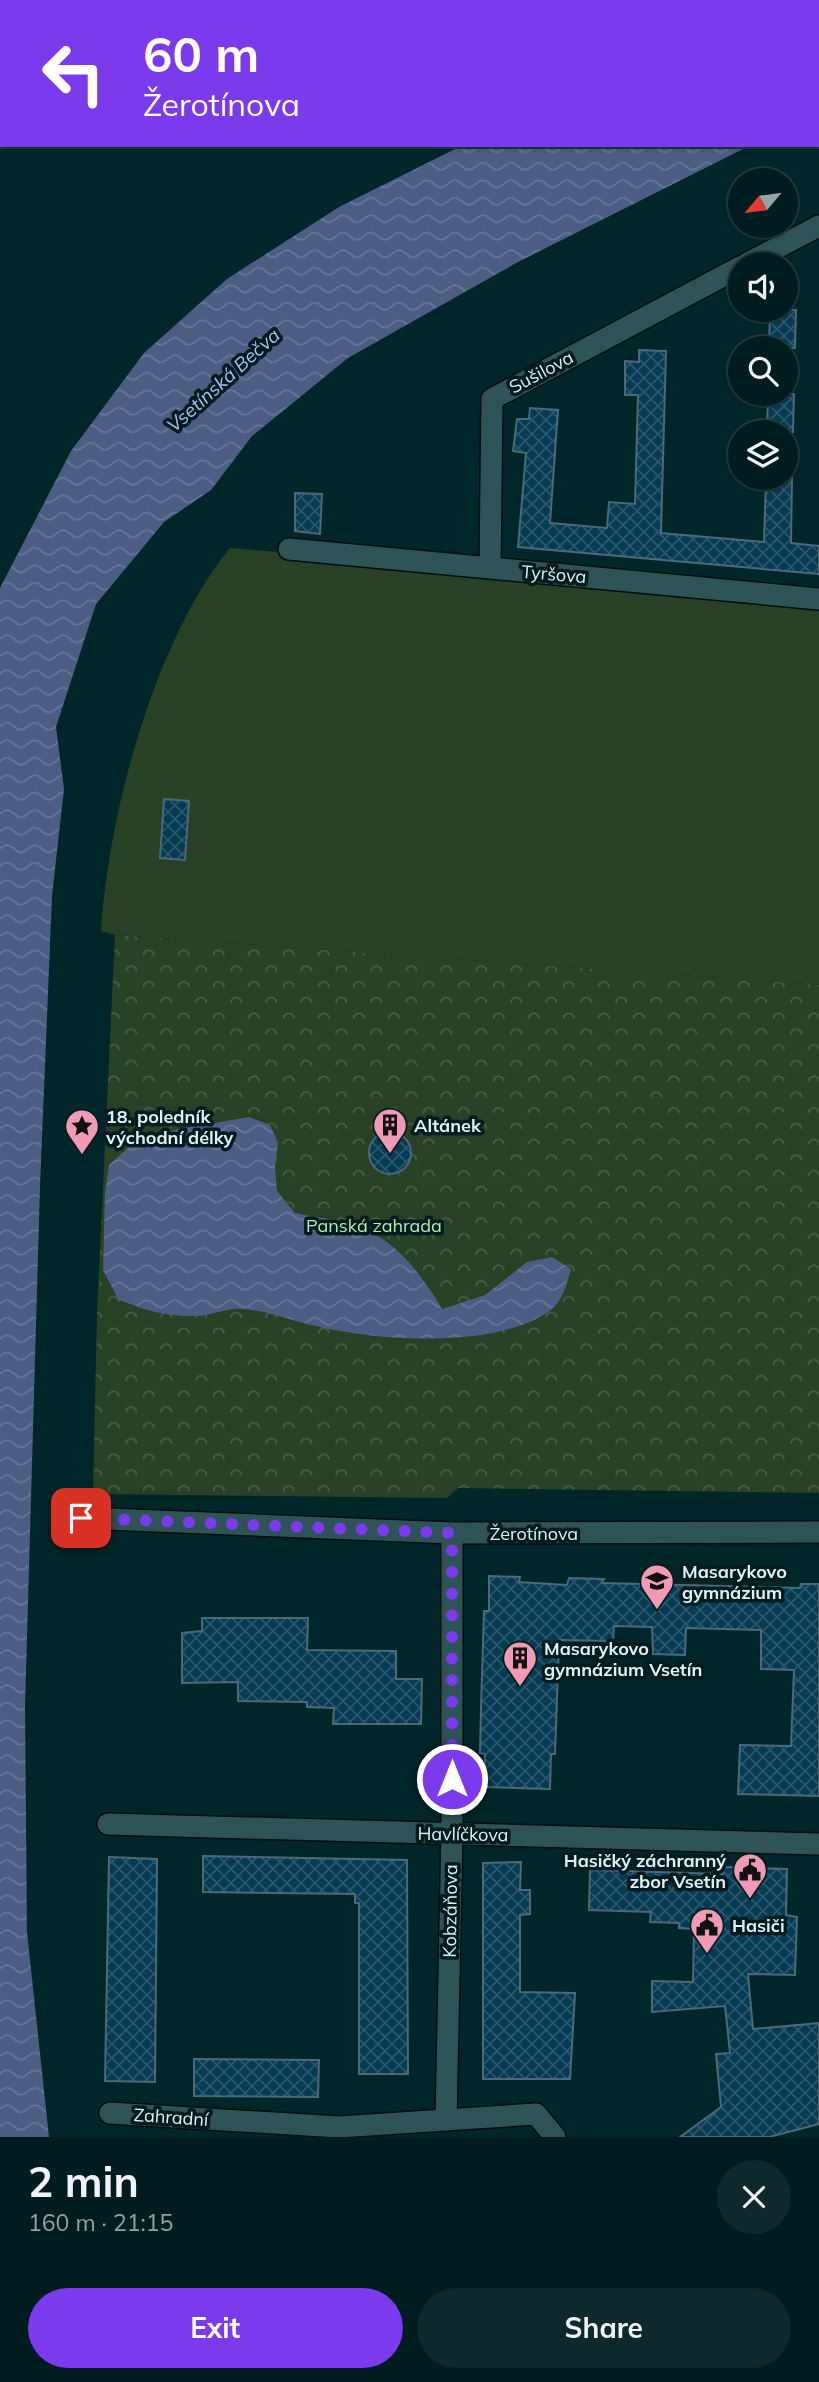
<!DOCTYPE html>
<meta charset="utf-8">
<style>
body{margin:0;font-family:Mulish,sans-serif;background:#0e292c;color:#f1f3f6;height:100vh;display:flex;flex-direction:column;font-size:26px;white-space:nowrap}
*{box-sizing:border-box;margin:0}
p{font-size:23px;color:#95a1a4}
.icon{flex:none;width:38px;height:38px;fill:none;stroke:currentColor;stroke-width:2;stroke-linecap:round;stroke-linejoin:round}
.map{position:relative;height:2137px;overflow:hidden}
.drawer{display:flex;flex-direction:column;background:#001c1f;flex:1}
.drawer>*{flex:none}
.guide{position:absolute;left:0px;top:0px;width:819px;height:147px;box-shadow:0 2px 5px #0004,0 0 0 2px #223a3d;background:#7c3aed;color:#fff;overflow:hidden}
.needle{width:46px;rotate:241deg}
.controls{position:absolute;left:728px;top:168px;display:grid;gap:14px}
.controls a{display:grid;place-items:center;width:70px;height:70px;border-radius:50%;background:#001c1f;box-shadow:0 2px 5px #0004,0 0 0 2px #223a3d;font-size:35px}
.pin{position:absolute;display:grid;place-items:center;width:60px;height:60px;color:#fff;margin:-30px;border-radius:14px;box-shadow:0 4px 10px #0006}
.me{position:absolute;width:77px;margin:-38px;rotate:0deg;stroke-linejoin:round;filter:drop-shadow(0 0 5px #0008)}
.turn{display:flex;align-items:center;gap:24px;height:147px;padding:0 28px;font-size:32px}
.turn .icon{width:91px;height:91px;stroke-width:2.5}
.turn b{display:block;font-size:49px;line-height:60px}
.round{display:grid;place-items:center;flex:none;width:74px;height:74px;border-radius:37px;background:#0e292c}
.head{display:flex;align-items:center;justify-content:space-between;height:119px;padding:0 28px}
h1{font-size:42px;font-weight:700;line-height:52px}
.button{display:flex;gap:14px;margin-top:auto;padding:14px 28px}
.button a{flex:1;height:80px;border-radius:42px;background:#7c3aed;color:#fff;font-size:28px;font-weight:700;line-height:80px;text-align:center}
.button a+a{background:#0e292c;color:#f1f3f6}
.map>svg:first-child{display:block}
</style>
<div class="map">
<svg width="819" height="2137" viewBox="0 0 819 2137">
<defs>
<pattern id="park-crowns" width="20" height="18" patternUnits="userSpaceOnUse" patternTransform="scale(1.75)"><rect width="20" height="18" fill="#284125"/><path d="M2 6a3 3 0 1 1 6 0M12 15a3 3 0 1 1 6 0" fill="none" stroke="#475d45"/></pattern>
<pattern id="water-waves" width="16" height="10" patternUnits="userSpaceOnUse" patternTransform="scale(1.75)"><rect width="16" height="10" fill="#4c5d84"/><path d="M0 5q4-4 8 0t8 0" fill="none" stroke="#657596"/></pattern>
<pattern id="building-cross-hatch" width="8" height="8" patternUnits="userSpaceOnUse" patternTransform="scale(1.75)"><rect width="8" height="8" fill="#053a52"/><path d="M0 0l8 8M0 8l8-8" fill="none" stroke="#29576c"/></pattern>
</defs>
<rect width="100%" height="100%" fill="#002629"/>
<g fill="#284125">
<polygon points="434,0 614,0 611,2"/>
<path d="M230 548 819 600V985L115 935 101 931C108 814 155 639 230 548Z"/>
</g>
<polygon fill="url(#park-crowns)" points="115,935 819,985 819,1493 458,1488 447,1498 93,1494 97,1314"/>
<g fill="url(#water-waves)">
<polygon points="745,0 819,0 819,112 817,2 742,2"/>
<polygon points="463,145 751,145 516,263 348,358 252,436 211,490 164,522 96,604 56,727 64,789 52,896 40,1186 25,1707 27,1932 49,2137 0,2137 0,588 71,451 144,353 227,279 339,207"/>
<path d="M249 1117 270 1125 278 1143 275 1168 277 1191 295 1213C311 1217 327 1218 343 1222 389 1231 420 1271 442 1309L485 1295 527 1262 552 1257 571 1269C566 1287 562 1304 545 1314 491 1348 381 1341 320 1327 294 1322 270 1311 243 1309 227 1307 211 1316 195 1316 168 1317 143 1310 118 1299L103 1270 105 1192 109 1165 131 1145 173 1130Z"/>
</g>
<g fill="url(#building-cross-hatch)" stroke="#4c6879" stroke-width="2">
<polygon points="770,310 796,310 795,348 769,348"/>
<polygon points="639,350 666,351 661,533 764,542 766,478 792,478 791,543 819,546 819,574 518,547 526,453 513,451 517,419 529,419 530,408 558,410 550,523 607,528 609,502 635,504 638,395 625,395 625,361 639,362"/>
<polygon points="768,394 794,394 793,432 767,432"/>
<polygon points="295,493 322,494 320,534 295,531"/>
<polygon points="164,799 189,801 185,860 160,858"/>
<circle cx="390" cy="1153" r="21"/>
<polygon points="489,1576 520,1577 519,1582 567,1585 569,1578 604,1579 602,1583 800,1588 801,1584 819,1584 819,1796 738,1794 740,1745 791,1746 794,1670 761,1669 761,1630 686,1628 685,1655 653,1654 652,1627 614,1626 613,1641 559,1640 555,1754 551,1754 550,1789 484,1787 485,1754 480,1753 481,1708 484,1611 489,1611"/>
<polygon points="202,1618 308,1618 307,1650 396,1651 396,1679 422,1679 421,1724 333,1724 334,1708 307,1707 307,1702 238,1701 238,1682 182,1683 182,1633 202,1631"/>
<polygon points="203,1856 407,1860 408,2074 359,2074 359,1903 355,1903 355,1894 203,1892"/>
<polygon points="109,1857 157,1859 155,2082 105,2081"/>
<polygon points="521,1862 520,1890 530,1890 530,1914 520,1915 520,1992 575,1993 570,2079 483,2079 483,1863"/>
<polygon points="723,1867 787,1869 786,1915 797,1917 795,1975 748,1974 753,2029 819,2023 819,2124 769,2137 680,2137 721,2107 716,2054 730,2053 725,2006 652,2012 652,1981 693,1982 694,1929 679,1928 679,1923 650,1922 651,1912 589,1910 590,1870 723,1874"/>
<polygon points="194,2059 319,2060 318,2097 194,2096"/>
</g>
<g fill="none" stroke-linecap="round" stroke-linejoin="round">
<g stroke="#000d0f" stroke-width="24">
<g id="minor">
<polyline points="746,264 819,226"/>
<polyline points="289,549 819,599"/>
<polyline points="490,568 492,399 740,267"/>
<polyline points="81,1518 452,1533 819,1532"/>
<polyline points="108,1824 819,1844"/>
<polyline points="110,2113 339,2127 536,2114 555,2137"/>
<polyline points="446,2120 452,1833 452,1533"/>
</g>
</g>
<g stroke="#000d0f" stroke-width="24">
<g id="tertiary">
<polyline points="111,2 112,0"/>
<polyline points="0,118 2,117"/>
</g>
</g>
<use href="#minor" stroke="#2e5356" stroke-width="21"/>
<use href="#tertiary" stroke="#2e5356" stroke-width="21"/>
</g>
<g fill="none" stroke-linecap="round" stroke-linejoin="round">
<polyline stroke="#7c3aed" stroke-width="12" stroke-dasharray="0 21.6" points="81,1518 452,1533 452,1779"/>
</g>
<defs>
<g id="building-pin" transform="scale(1.75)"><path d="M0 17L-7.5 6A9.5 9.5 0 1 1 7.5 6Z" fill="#f09ab6" stroke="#011b1e"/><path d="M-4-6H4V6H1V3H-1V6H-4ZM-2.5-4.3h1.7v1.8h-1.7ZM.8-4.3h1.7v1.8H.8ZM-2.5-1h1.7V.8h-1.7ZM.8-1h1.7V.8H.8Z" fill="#111"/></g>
<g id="sight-pin" transform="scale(1.75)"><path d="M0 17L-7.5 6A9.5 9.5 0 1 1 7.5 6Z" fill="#f09ab6" stroke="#011b1e"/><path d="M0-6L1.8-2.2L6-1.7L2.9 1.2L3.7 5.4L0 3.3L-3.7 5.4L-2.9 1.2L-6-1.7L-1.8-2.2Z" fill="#111"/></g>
<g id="school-pin" transform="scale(1.75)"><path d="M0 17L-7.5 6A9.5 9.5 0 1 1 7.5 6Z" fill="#f09ab6" stroke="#011b1e"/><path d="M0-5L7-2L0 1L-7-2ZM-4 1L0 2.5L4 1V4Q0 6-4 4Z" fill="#111"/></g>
<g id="civic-pin" transform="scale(1.75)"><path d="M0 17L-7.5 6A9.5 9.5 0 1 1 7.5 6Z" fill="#f09ab6" stroke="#011b1e"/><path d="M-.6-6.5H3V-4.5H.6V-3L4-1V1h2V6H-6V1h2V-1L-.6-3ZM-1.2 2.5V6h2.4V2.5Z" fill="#111"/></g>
</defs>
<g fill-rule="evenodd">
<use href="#building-pin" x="390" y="1125"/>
<use href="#sight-pin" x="82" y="1126"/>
<use href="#school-pin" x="657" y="1581"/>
<use href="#building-pin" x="520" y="1658"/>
<use href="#civic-pin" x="750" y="1870"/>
<use href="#civic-pin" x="707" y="1925"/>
</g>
<g text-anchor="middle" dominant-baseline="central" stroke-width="7" stroke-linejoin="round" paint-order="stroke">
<g font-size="18" fill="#def2f4" stroke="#011b1e">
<text transform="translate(541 372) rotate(-28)">Sušilova</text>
<text transform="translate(554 574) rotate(5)">Tyršova</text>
<text x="534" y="1533">Žerotínova</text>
<text transform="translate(463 1834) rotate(1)">Havlíčkova</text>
<text transform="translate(450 1911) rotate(-89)">Kobzáňova</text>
<text transform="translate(171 2117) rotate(4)">Zahradní</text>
</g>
<g font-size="18" font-weight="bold" fill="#def2f4" stroke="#011b1e" text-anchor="start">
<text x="106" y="1116">18. poledník<tspan x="106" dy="21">východní délky</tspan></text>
<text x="414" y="1125">Altánek</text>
<text x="682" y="1571">Masarykovo<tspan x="682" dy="21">gymnázium</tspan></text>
<text x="544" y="1648">Masarykovo<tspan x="544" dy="21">gymnázium Vsetín</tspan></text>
<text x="726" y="1860" text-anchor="end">Hasičký záchranný<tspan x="726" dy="21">zbor Vsetín</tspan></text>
<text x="732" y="1925">Hasiči</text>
</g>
<g font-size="18" fill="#b6ebaf" stroke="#011b1e">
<text x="374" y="1225">Panská zahrada</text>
</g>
<g font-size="19" font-style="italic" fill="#abc2f6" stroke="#011b1e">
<text transform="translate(223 380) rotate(-42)">Vsetínská Bečva</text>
</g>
</g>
</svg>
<div class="controls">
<a><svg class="needle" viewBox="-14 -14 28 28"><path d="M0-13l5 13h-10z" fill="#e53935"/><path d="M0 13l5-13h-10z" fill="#95a1a4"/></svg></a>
<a><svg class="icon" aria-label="sound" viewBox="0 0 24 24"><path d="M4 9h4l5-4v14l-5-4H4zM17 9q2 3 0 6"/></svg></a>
<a><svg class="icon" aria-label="search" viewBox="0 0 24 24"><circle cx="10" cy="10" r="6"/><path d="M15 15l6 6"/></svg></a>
<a><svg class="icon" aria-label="layers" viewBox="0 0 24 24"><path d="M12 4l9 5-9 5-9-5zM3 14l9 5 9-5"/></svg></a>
</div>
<div class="pin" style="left:81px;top:1518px;background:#d93025"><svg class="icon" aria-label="arrive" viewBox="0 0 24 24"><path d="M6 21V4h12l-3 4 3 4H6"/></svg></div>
<svg class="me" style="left:452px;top:1779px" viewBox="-20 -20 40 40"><circle r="17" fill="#7c3aed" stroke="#fff" stroke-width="3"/><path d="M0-11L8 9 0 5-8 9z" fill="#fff"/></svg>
<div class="guide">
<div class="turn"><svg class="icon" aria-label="left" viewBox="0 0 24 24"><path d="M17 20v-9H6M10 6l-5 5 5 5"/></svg><div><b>60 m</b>Žerotínova</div></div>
</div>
</div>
<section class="drawer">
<div class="head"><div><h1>2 min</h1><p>160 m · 21:15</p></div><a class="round"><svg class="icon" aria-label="close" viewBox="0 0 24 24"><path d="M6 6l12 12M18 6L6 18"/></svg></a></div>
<div class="button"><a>Exit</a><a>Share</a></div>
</section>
